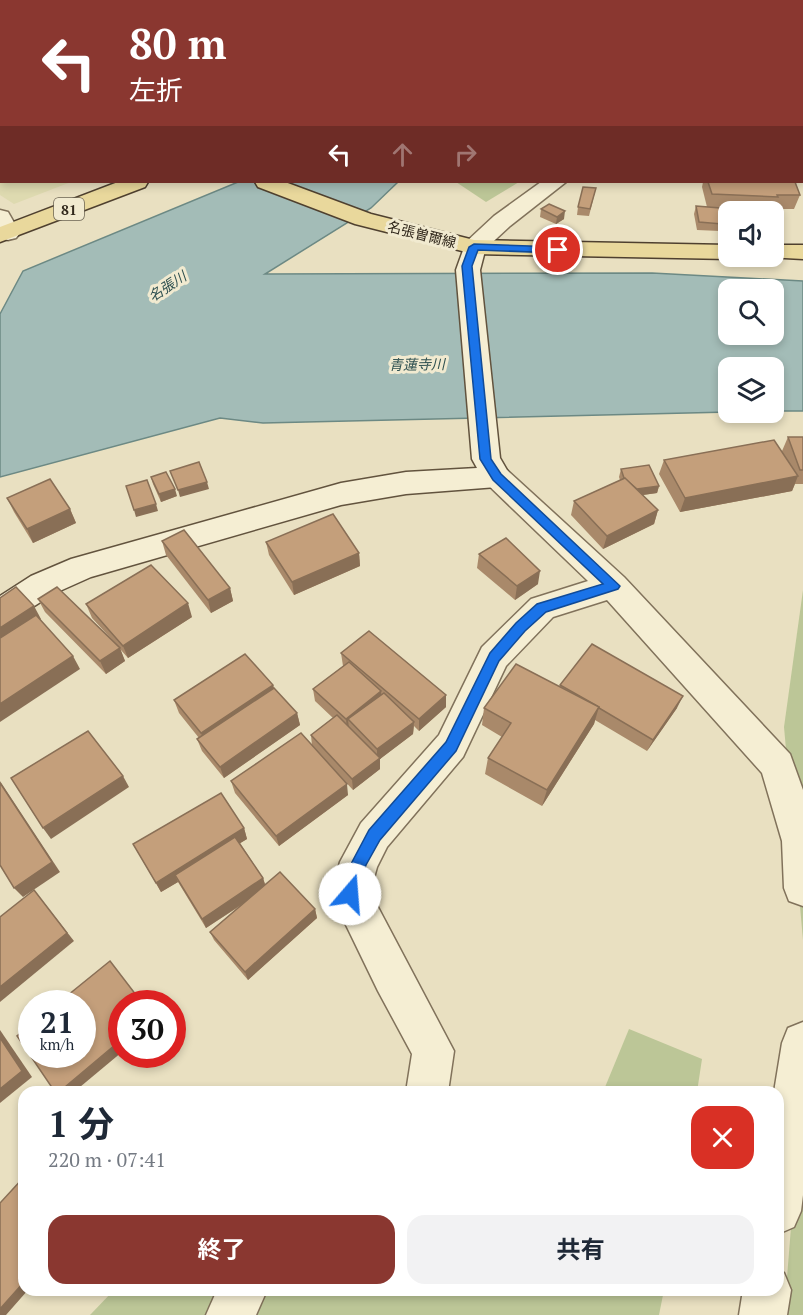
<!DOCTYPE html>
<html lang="ja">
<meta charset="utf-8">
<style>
body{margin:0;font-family:"PT Serif","Noto Sans JP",serif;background:#f2f2f3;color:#1f2937;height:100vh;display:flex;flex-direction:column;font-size:22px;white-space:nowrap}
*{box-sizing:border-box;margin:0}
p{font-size:20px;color:#747a83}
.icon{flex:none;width:33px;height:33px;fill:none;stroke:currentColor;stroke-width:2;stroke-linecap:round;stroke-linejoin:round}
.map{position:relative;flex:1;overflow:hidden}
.drawer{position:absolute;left:18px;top:1086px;width:766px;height:210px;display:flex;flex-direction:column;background:#fff;border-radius:18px;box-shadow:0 3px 9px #0003}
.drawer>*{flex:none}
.hud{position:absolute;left:0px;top:0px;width:804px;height:183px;box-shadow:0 3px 9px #0003;background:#8a3730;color:#fff;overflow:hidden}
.buttons{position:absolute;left:718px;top:201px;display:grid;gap:12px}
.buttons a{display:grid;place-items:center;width:66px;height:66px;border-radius:12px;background:#fff;box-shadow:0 3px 9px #0003;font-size:30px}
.speed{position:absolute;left:18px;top:990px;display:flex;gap:12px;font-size:30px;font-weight:700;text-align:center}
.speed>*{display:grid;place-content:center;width:78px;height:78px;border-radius:50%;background:#fff;box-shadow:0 3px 9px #0003;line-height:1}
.speed small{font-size:15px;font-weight:400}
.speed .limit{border:9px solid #d22;background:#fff;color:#111}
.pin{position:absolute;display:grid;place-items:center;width:51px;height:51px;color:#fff;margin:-26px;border:3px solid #fff;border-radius:50%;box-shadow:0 2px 6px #0007}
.me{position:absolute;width:66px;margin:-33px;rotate:18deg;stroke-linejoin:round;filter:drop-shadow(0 0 4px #0008)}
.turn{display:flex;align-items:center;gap:21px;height:126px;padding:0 30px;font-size:27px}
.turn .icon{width:78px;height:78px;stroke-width:2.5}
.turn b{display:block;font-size:42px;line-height:51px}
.lanes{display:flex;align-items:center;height:57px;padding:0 30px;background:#0003;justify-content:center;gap:30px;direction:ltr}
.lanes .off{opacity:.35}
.round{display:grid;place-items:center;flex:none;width:63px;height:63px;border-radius:18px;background:#f2f2f3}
.headline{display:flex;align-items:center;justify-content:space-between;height:102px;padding:0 30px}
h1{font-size:36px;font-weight:700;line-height:45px}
.action{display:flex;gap:12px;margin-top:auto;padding:12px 30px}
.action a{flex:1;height:69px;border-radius:18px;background:#8a3730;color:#fff;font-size:24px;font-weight:700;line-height:69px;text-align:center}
.action a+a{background:#f2f2f3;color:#1f2937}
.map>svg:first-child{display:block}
</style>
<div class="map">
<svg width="803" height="1315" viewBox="0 0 803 1315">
<rect width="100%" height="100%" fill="#e9e0c1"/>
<polygon fill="#dedab0" points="0,176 2,182 71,182 14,204 0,195"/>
<g fill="#bcc697">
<polygon points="456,182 519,182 486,202"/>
<polygon points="803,590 803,940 784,727"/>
<polygon points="629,1029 702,1059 697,1092 603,1092"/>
<polygon points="803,1077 803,1315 784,1315"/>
<polygon points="114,1290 664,1290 659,1315 90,1315"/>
</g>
<path fill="#a3bcb7" stroke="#6c8984" stroke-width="1.5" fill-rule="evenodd" d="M238 182H398L371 208 265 274 652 273 803 281V411H774V368H729V412L263 423 220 418 0 477V314L23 271ZM729 290H774V334H729Z"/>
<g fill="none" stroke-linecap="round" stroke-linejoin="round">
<g stroke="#81725b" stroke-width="3">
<g id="street">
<polygon points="0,40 2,41 2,53 0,52"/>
<rect x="802" y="41" width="1" height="12"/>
<polygon points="541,182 566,182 510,226 482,252 474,254 466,252 462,247 466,242 494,216"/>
<polygon points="0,210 8,212 20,233 16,238 8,240 0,238"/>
<polygon points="497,467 507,470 624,577 790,754 803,790 803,906 789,901 784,888 782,841 762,773 607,600 553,617 506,666 463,757 387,847 377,867 370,892 454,1051 448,1092 406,1092 412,1054 378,991 331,894 340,862 361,823 439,735 482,647 531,599 588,581 487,484 483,477 487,470"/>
<polygon points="803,1022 803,1195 801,1211 794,1227 778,1234 778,1092 774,1092 782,1043 788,1028"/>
<polygon points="778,1271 784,1273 791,1290 787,1315 739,1315 743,1290 778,1290"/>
<polygon points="217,1290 267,1290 256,1315 206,1315"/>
</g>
</g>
<g stroke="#62533e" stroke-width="3">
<g id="secondary">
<polygon points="430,0 449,0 429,2"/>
<polygon points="474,240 482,242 486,247 480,270 500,458 511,477 507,484 497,487 406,494 341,505 91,577 53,594 11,621 0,625 0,596 31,576 71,559 341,483 406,472 477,468 472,459 456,270 466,242"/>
</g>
</g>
<g stroke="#4f402f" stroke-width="3">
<g id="primary">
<polygon points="118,182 148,182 145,187 0,242 0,227"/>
<polygon points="255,182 285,182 371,214 474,240 729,245 729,256 738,256 729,259 474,254 355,224 258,187"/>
<polygon points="774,245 803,245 803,259 766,257 774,256"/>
</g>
</g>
<use href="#street" fill="#f5eed3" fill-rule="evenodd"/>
<use href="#secondary" fill="#f5eed3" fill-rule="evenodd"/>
<use href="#primary" fill="#e9d89c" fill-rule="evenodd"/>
</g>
<g fill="#a9896a">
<polygon points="703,182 795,182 800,195 794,209 774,209 774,212 763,212 720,209 722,224 720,231 697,230 694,214 696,206 707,207 702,187"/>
<polygon points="596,188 589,216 577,215 578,207"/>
<polygon points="541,209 564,219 556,224 540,217"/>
<polygon points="788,437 803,437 803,484 795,484 792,491 680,512 659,474 664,460 782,451"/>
<polygon points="621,469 659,486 657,493 643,495 658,510 654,524 603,549 571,515 574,501 620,480 619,477"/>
<polygon points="151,477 177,496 161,502 153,484"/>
<polygon points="7,498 70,509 76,523 33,543 14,512"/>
<polygon points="162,541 230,588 233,601 211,613 166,555"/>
<polygon points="266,542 359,553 360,566 294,595 269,555"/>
<polygon points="479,554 538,584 515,600 477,568"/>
<polygon points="38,599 116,644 92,618 86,604 192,617 128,658 120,649 125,661 106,674 45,612"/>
<polygon points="341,653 446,695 446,707 419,731 414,726 413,734 380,759 380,769 353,790 328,763 348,795 279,846 235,793 231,781 312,746 311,735 333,718 315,701 313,689 343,666"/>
<polygon points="273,685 274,688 297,713 300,725 224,778 202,751 197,739 199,738 179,713 174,700"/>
<polygon points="560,685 677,708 647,751 595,720 594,724 542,806 485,774 488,758 502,737 482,725 484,708 560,686"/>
<polygon points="244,828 247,839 240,843 263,878 265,884 315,909 317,918 248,980 214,940 210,932 240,906 206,928 178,882 161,892 133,844"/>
</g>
<g fill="#896f56">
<polygon points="2,140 2,157 0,158 0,141"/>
<polygon points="565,211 564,219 556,224 557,217"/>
<polygon points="798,476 792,491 680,512 685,498"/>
<polygon points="207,482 209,489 180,497 178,490"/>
<polygon points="659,486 657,493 628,497 630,490"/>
<polygon points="175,489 177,496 161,502 159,494"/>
<polygon points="156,504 158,511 136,517 134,510"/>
<polygon points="70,509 76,523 33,543 27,529"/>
<polygon points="658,510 654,524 603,549 607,536"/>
<polygon points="359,553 360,566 294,595 292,582"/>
<polygon points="540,571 538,584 515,600 517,586"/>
<polygon points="230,588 233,601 211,613 208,600"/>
<polygon points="188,603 192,617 128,658 123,646"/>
<polygon points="34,606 41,619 0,646 0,628"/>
<polygon points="120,648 125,661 106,674 100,661"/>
<polygon points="73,656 80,669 0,722 0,704"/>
<polygon points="273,685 276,697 205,745 201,733"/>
<polygon points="381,691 382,703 348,719 349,729 347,731 346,719"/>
<polygon points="446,695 446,707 419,731 419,719"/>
<polygon points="683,696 677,708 647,751 653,740"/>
<polygon points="599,707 594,724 542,806 547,790"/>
<polygon points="297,713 300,725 224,778 220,767"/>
<polygon points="414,722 413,734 380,759 380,769 353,790 352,779 377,760 377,749"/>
<polygon points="123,776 129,787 51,839 43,828"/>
<polygon points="0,781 60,872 23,897 14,888"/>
<polygon points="347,784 348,795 279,846 276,836"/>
<polygon points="244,828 247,839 179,881 175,875 178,882 161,892 156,883"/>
<polygon points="263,878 266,888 206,928 202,919"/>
<polygon points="34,890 74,941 0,1002 0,987"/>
<polygon points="315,909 317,918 248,980 245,972"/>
<polygon points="0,1030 32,1077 0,1103"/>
<polygon points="122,1039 122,1052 74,1092 59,1092"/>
<polygon points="24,1282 24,1290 28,1290 6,1315 0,1315 0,1309"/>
</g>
<g fill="#c49f7b" stroke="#896f56" stroke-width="1.5">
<polygon points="321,0 338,0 341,2 317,2"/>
<polygon points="2,122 2,134 0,133 0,123"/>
<polygon points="708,182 795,182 800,195 777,195 778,197 712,194"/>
<polygon points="583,187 596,188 590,209 578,207"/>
<polygon points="549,204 565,211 557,217 541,209"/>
<polygon points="696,206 720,208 722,224 699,222"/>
<polygon points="788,437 803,437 803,470 800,470"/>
<polygon points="774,440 798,476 685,498 664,460"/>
<polygon points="199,462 207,482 178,490 170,471"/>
<polygon points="649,465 659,486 637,489 624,478 621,469"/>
<polygon points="166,472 175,489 159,494 151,477"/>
<polygon points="625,478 658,510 607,536 574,501"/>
<polygon points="50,479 70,509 27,529 7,498"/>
<polygon points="147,480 156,504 134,510 126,486"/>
<polygon points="333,514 359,553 292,582 266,542"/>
<polygon points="184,530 230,588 208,600 162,541"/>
<polygon points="506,538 540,571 517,586 479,554"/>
<polygon points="151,565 188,603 123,646 86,604"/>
<polygon points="16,587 34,606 0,628 0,598"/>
<polygon points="57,587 120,648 100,661 38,599"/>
<polygon points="36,615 73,656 0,704 0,638"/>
<polygon points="369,631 446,695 419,719 341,653"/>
<polygon points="592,644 683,696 653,740 599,708 599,707 560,685"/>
<polygon points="245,654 273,685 201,733 174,700"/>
<polygon points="349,662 381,691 346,719 313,689"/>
<polygon points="516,664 599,707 547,790 488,758 511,723 484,708"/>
<polygon points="274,688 297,713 220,767 197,739"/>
<polygon points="384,693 414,722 377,749 348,719"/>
<polygon points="337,715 380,758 352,779 311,735"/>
<polygon points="88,731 123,776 43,828 11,778"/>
<polygon points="301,733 347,784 276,836 231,781"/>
<polygon points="0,783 52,862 14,888 0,865"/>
<polygon points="221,793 244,828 156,883 133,844"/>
<polygon points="235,837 263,878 202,919 175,875"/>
<polygon points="280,872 315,909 245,972 210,932"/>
<polygon points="34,890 67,933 0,987 0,917"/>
<polygon points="110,961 143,1004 122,1004 122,1039 59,1092 55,1092 17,1036 32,1024 32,1054 82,1054 82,1004 57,1004"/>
<polygon points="0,1038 22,1071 0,1089"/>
<polygon points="24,1177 24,1282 0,1309 0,1203"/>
</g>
<polygon fill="#1a73e8" stroke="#114b97" stroke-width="1.5" points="474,244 558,247 563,250 558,253 478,250 472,266 491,459 501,474 620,586 618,589 546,612 525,631 499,661 456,751 380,840 366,865 355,899 350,901 344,899 342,894 352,862 369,830 446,742 490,653 516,623 537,604 603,584 493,480 480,459 462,266 469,247"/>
<g text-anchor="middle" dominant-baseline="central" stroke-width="6" stroke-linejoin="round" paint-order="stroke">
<rect fill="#f1ead0" stroke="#6b6353" stroke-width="1.5" x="54" y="198" width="30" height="22" rx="4.5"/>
<g font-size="14" font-weight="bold" fill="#32291d">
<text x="69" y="209">81</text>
</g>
<g font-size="14" fill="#32291d" stroke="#f1ead0">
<text transform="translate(422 234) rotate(14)">名張曽爾線</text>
</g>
<g font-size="14" font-style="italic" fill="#2e5050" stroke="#f1ead0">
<text transform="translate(167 286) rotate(-33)">名張川</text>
<text transform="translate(417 364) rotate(-1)">青蓮寺川</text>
</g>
</g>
</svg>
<div class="buttons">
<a><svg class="icon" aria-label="sound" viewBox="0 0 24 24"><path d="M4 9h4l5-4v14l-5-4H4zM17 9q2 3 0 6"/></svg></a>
<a><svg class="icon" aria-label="search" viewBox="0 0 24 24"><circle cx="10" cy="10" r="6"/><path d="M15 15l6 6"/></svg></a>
<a><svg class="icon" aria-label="layers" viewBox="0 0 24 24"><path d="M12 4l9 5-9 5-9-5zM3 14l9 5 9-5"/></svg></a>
</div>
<div class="speed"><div>21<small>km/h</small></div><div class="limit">30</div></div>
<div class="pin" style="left:558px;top:250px;background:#d93025"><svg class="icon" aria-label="arrive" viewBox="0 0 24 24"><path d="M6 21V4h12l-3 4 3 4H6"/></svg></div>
<svg class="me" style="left:350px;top:894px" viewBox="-20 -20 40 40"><circle r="19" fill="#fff"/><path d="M0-13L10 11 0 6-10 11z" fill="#1a73e8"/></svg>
<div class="hud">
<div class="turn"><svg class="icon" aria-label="left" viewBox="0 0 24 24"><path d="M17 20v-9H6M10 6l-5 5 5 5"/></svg><div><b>80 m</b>左折</div></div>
<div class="lanes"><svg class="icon" aria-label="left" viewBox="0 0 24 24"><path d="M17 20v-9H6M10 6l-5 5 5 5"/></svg><svg class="icon off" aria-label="ahead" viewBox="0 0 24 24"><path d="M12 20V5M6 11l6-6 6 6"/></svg><svg class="icon off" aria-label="right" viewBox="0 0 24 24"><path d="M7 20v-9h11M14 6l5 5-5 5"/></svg></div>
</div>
<section class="drawer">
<div class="headline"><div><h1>1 分</h1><p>220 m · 07:41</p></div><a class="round" style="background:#d93025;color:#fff"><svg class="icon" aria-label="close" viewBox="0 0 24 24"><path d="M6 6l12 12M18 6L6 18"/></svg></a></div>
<div class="action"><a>終了</a><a>共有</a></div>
</section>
</div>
